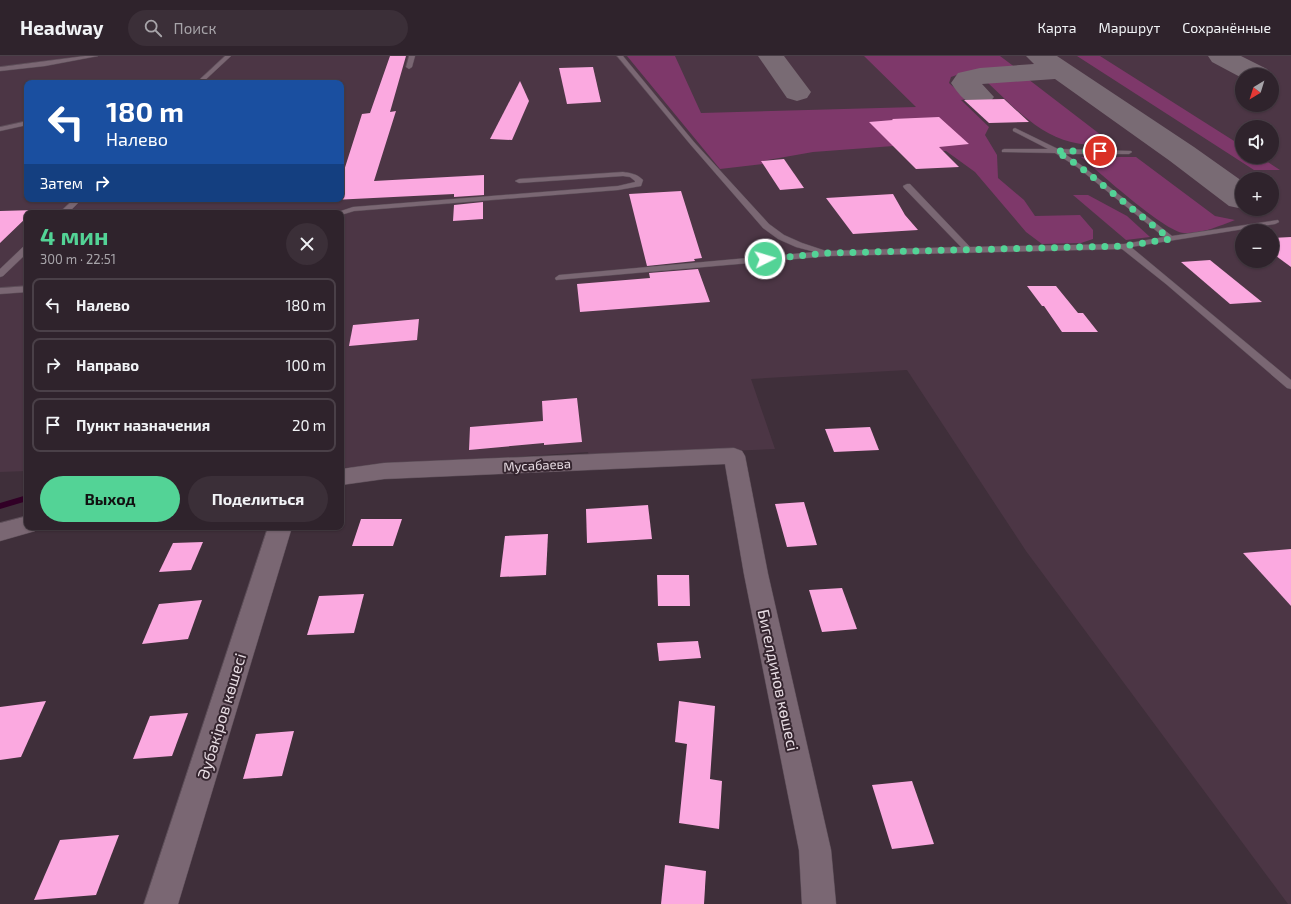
<!DOCTYPE html>
<html lang="ru">
<meta charset="utf-8">
<style>
body{margin:0;font-family:"Exo 2",sans-serif;background:#3b2f38;color:#f1f3f6;height:100vh;display:flex;flex-direction:column;font-size:15px;white-space:nowrap}
*{box-sizing:border-box;margin:0}
p{font-size:13px;color:#a7a4a9}
.icon{flex:none;width:22px;height:22px;fill:none;stroke:currentColor;stroke-width:2;stroke-linecap:round;stroke-linejoin:round}
.map{position:relative;flex:1;overflow:hidden}
.panel{position:absolute;left:24px;top:154px;width:320px;height:320px;display:flex;flex-direction:column;background:#2f232c;border-radius:8px;box-shadow:0 1px 3px #0004,0 0 0 1px #4a4048}
.panel>*{flex:none}
.banner{position:absolute;left:24px;top:24px;width:320px;height:122px;border-radius:8px;box-shadow:0 1px 3px #0004,0 0 0 1px #4a4048;background:#1a4fa0;color:#fff;overflow:hidden}
.needle{width:26px;rotate:218deg}
.tools{position:absolute;left:1235px;top:12px;display:grid;gap:8px}
.tools a{display:grid;place-items:center;width:44px;height:44px;border-radius:50%;background:#2f232c;box-shadow:0 1px 3px #0004,0 0 0 1px #4a4048;font-size:20px}
.pin{position:absolute;display:grid;place-items:center;width:34px;height:34px;color:#fff;margin:-17px;border:2px solid #fff;border-radius:50%;box-shadow:0 1px 4px #0007}
.me{position:absolute;width:44px;margin:-22px;rotate:85deg;stroke-linejoin:round;filter:drop-shadow(0 0 3px #0008)}
.turn{display:flex;align-items:center;gap:14px;height:84px;padding:0 16px;font-size:18px}
.turn .icon{width:52px;height:52px;stroke-width:2.5}
.turn b{display:block;font-size:28px;line-height:34px}
.then{display:flex;align-items:center;height:38px;padding:0 16px;background:#0003;gap:8px;font-size:15px}
.round{display:grid;place-items:center;flex:none;width:42px;height:42px;border-radius:21px;background:#3b2f38}
.headline{display:flex;align-items:center;justify-content:space-between;height:68px;padding:0 16px}
h1{font-size:24px;font-weight:700;line-height:30px;color:#53d396}
.button{display:flex;gap:8px;margin-top:auto;padding:8px 16px}
.button a{flex:1;height:46px;border-radius:24px;background:#53d396;color:#111;font-size:16px;font-weight:700;line-height:46px;text-align:center}
.button a+a{background:#3b2f38;color:#f1f3f6}
ul{padding:0;list-style:none}
li{display:flex;align-items:center;gap:12px;height:54px;margin:0 8px 6px;padding:0 8px;border:2px solid #4a4048;border-radius:8px}
li div{flex:1}
li b{display:block;font-size:15px}
li em{font-style:normal}
header{display:flex;align-items:center;gap:24px;box-sizing:border-box;height:56px;padding:0 20px;background:#2f232c;border-bottom:1px solid #4a4048}
header strong{font-size:19px}
nav{display:flex;gap:22px;margin-inline-start:auto;font-size:14px}
.search{width:280px;height:36px;background:#3b2f38;display:flex;align-items:center;gap:10px;box-sizing:border-box;padding:0 14px;border-radius:22px;color:#a7a4a9;font-size:15px}
.map>svg:first-child{display:block}
</style>
<header>
<strong>Headway</strong>
<div class="search"><svg class="icon" aria-label="search" viewBox="0 0 24 24"><circle cx="10" cy="10" r="6"/><path d="M15 15l6 6"/></svg>Поиск</div>
<nav><a>Карта</a><a>Маршрут</a><a>Сохранённые</a></nav>
</header>
<div class="map">
<svg width="1291" height="848" viewBox="0 0 1291 848">
<rect width="100%" height="100%" fill="#3f2f3a"/>
<path fill="#4c3645" fill-rule="evenodd" d="M0 0H1291V848H1288L1026 495 907 314 751 323 775 393 589 401 588 396 341 412V157H27V415L0 416ZM1242 19H1272V49H1242ZM27 27H341V143H27ZM1242 71H1272V101H1242ZM1242 123H1272V153H1242ZM1242 175H1272V205H1242Z"/>
<g fill="#7e386a">
<path d="M627 0H675L701 57 916 51 864 0H1000L1016 12 1011 14C991 15 970 13 951 21L949 27 967 43 961 44 989 71 985 79 997 99 998 122 1024 144 1035 160 1080 159 1093 174V183L1081 187 1042 188 1026 176 975 116 946 95H922L907 89 813 96 762 105 763 108 720 113Z"/>
<polygon points="1077,0 1100,0 1242,90 1242,101 1260,101 1280,114 1254,114"/>
<path d="M1028 23 1114 89C1100 89 1085 90 1071 86 1037 78 1012 49 987 26L998 24Z"/>
<path d="M1081 101H1136L1215 160 1235 164C1219 170 1202 178 1184 177 1165 176 1099 116 1081 101Z"/>
<polygon points="1073,139 1088,139 1127,160 1150,181 1126,184"/>
</g>
<g fill="none" stroke-linecap="round" stroke-linejoin="round">
<polygon fill="#310026" fill-rule="evenodd" points="27,439 27,445 0,453 0,447"/>
<g fill="#796b74" fill-rule="evenodd">
<polygon points="758,0 784,0 811,36 807,42 797,45 787,42"/>
<path d="M1026 0H1057L1194 91 1242 125 1243 153 1229 150 1170 105 1055 23 982 28 994 41 989 47C969 52 962 43 951 27L958 17 980 12 1034 8Z"/>
<polygon points="1208,0 1241,0 1267,13 1271,19 1242,19 1242,22 1212,6"/>
</g>
</g>
<g fill="#fba9e0">
<polygon points="390,0 406,0 390,56 396,55 374,125 484,119 484,139 454,141 454,138 333,144 334,143 341,143 341,124 362,58 370,57"/>
<polygon points="593,11 601,46 567,48 559,12"/>
<polygon points="520,25 529,45 512,84 490,83"/>
<polygon points="1004,43 1029,66 989,67 964,44"/>
<polygon points="939,61 969,88 939,91 959,111 916,113 869,66 893,64 892,63"/>
<polygon points="784,103 804,132 780,134 761,105"/>
<polygon points="681,135 702,202 694,203 695,205 647,210 629,138"/>
<polygon points="893,138 905,159 918,174 853,178 826,142"/>
<polygon points="483,146 483,163 453,165 454,149"/>
<polygon points="35,154 31,157 27,157 27,161 0,187 0,155"/>
<polygon points="1291,181 1291,211 1272,197 1272,182"/>
<polygon points="1210,204 1262,246 1230,248 1181,206"/>
<polygon points="698,213 710,246 580,256 577,228 650,222 649,217"/>
<polygon points="1027,230 1056,230 1078,257 1083,257 1098,276 1062,276 1044,250 1042,250"/>
<polygon points="419,263 417,284 349,290 353,269"/>
<polygon points="577,342 582,386 544,389 544,387 469,394 470,371 543,365 542,345"/>
<polygon points="870,371 879,394 834,396 825,373"/>
<polygon points="804,446 817,489 787,491 775,448"/>
<polygon points="648,449 652,483 587,487 586,453"/>
<polygon points="361,463 402,463 393,490 352,490"/>
<polygon points="548,478 546,519 500,521 505,480"/>
<polygon points="203,486 191,514 159,516 173,487"/>
<polygon points="1291,493 1291,550 1243,497"/>
<polygon points="657,519 689,519 690,550 658,550"/>
<polygon points="842,532 857,573 822,576 809,534"/>
<polygon points="364,538 354,577 307,579 319,540"/>
<polygon points="202,544 188,583 142,588 159,548"/>
<polygon points="698,585 701,602 659,605 657,587"/>
<polygon points="46,645 21,701 0,704 0,651"/>
<polygon points="679,645 715,650 710,723 722,725 719,773 679,767 687,688 675,686"/>
<polygon points="188,657 172,700 133,703 150,660"/>
<polygon points="294,675 282,720 243,723 256,678"/>
<polygon points="912,725 934,788 892,793 872,729"/>
<polygon points="119,779 96,839 34,844 60,784"/>
<polygon points="665,809 706,815 704,848 661,848"/>
</g>
<g fill="none" stroke-linecap="round" stroke-linejoin="round">
<g stroke="#5c4e58" stroke-width="1">
<g id="lane">
<polygon points="85,0 98,0 45,10 0,15 0,11"/>
<polygon points="225,0 231,0 202,27 196,27"/>
<polygon points="409,0 415,0 412,11 409,13 406,11"/>
<polygon points="617,0 623,0 694,86 769,168 784,179 802,187 826,195 961,191 904,132 903,130 907,128 910,128 970,191 1124,188 1164,181 1077,111 1055,97 1002,96 1002,94 1004,93 1048,93 1013,75 1013,73 1015,72 1058,93 1131,95 1132,96 1129,98 1065,98 1081,109 1172,180 1278,164 1279,166 1275,168 1131,191 1291,324 1291,333 1287,332 1166,228 1122,193 829,200 556,224 555,222 559,219 815,196 796,191 778,183 763,172 690,88"/>
<polygon points="27,65 27,69 0,75 0,71"/>
<path d="M623 116C631 117 637 118 643 124L641 130 618 134 354 155 341 159V157H335L353 151 618 130 635 126V125L630 121 623 120 519 127 515 125 519 123Z"/>
<polygon points="74,143 82,143 68,157 59,157"/>
<polygon points="27,189 27,197 3,220 0,221 0,213 24,190"/>
<polygon points="27,230 27,236 0,238 0,232"/>
</g>
</g>
<g stroke="#5c4e58" stroke-width="1">
<g id="street">
<polygon points="734,392 742,395 745,400 768,518 831,794 836,848 802,848 799,794 744,518 725,408 384,423 341,429 341,413 384,407"/>
<polygon points="27,460 27,471 38,471 35,475 0,485 0,467"/>
<polygon points="268,471 292,471 178,848 144,848"/>
</g>
</g>
<use href="#lane" fill="#7a6773" fill-rule="evenodd"/>
<use href="#street" fill="#7a6773" fill-rule="evenodd"/>
</g>
<g fill="none" stroke-linecap="round" stroke-linejoin="round">
<polyline stroke="#53d396" stroke-width="7" stroke-dasharray="0 12.6" points="765,203 829,197 1124,190 1170,183 1079,110 1056,95 1100,95"/>
</g>
<g text-anchor="middle" dominant-baseline="central" stroke-width="4" stroke-linejoin="round" paint-order="stroke">
<g font-size="13" fill="#e8dde4" stroke="#35252f">
<text transform="translate(537 409) rotate(-3)">Мусабаева</text>
</g>
<g font-size="16" fill="#e8dde4" stroke="#35252f">
<text transform="translate(779 624) rotate(78)">Бигелдинов көшесі</text>
<text transform="translate(221 660) rotate(-73)">Әубәкіров көшесі</text>
</g>
</g>
</svg>
<div class="tools">
<a><svg class="needle" viewBox="-14 -14 28 28"><path d="M0-13l5 13h-10z" fill="#e53935"/><path d="M0 13l5-13h-10z" fill="#a7a4a9"/></svg></a>
<a><svg class="icon" aria-label="sound" viewBox="0 0 24 24"><path d="M4 9h4l5-4v14l-5-4H4zM17 9q2 3 0 6"/></svg></a>
<a>+</a>
<a>−</a>
</div>
<div class="pin" style="left:1100px;top:95px;background:#d93025"><svg class="icon" aria-label="arrive" viewBox="0 0 24 24"><path d="M6 21V4h12l-3 4 3 4H6"/></svg></div>
<svg class="me" style="left:765px;top:203px" viewBox="-20 -20 40 40"><circle r="17" fill="#53d396" stroke="#fff" stroke-width="3"/><path d="M0-11L8 9 0 5-8 9z" fill="#fff"/></svg>
<div class="banner">
<div class="turn"><svg class="icon" aria-label="left" viewBox="0 0 24 24"><path d="M17 20v-9H6M10 6l-5 5 5 5"/></svg><div><b>180 m</b>Налево</div></div>
<div class="then">Затем<svg class="icon" aria-label="right" viewBox="0 0 24 24"><path d="M7 20v-9h11M14 6l5 5-5 5"/></svg></div>
</div>
<section class="panel">
<div class="headline"><div><h1>4 мин</h1><p>300 m · 22:51</p></div><a class="round"><svg class="icon" aria-label="close" viewBox="0 0 24 24"><path d="M6 6l12 12M18 6L6 18"/></svg></a></div>
<ul>
<li><svg class="icon" aria-label="left" viewBox="0 0 24 24"><path d="M17 20v-9H6M10 6l-5 5 5 5"/></svg><div><b>Налево</b></div><em>180 m</em></li>
<li><svg class="icon" aria-label="right" viewBox="0 0 24 24"><path d="M7 20v-9h11M14 6l5 5-5 5"/></svg><div><b>Направо</b></div><em>100 m</em></li>
<li><svg class="icon" aria-label="arrive" viewBox="0 0 24 24"><path d="M6 21V4h12l-3 4 3 4H6"/></svg><div><b>Пункт назначения</b></div><em>20 m</em></li>
</ul>
<div class="button"><a>Выход</a><a>Поделиться</a></div>
</section>
</div>
